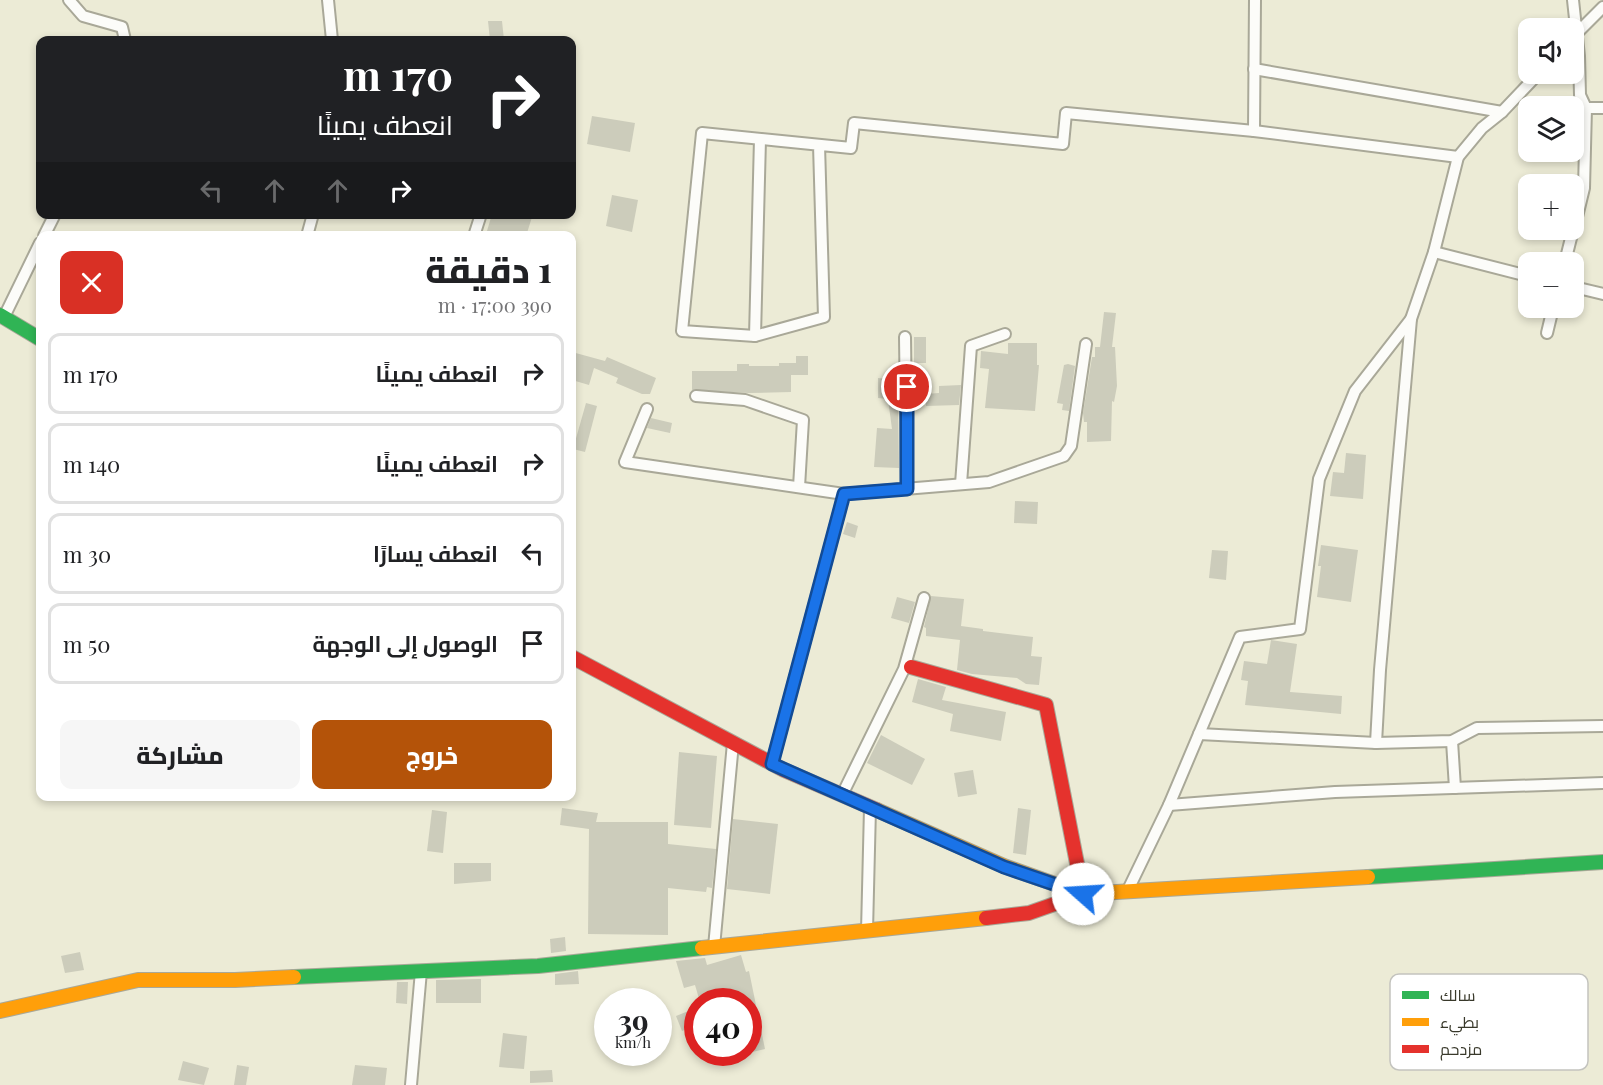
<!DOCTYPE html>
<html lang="ar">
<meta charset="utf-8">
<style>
body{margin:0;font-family:"Playfair Display",Cairo,serif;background:#f6f6f6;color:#202124;direction:rtl;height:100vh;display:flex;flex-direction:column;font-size:22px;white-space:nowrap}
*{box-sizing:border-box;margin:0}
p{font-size:20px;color:#757577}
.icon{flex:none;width:33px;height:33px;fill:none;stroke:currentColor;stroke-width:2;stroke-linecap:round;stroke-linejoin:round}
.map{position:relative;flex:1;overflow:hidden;direction:ltr}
.sheet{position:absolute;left:36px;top:231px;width:540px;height:570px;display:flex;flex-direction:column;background:#fff;border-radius:12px;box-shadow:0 3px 9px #0003;direction:rtl}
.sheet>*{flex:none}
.top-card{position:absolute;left:36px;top:36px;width:540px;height:183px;border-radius:12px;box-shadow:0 3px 9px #0003;direction:rtl;background:#202124;color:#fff;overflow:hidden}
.fabs{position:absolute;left:1518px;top:18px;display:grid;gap:12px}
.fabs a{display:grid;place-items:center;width:66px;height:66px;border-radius:12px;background:#fff;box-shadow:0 3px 9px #0003;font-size:30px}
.speed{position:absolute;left:594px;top:988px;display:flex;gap:12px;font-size:30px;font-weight:700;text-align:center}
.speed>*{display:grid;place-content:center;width:78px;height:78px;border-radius:50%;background:#fff;box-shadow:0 3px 9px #0003;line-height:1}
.speed small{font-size:15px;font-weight:400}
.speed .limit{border:9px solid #d22;background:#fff;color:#111}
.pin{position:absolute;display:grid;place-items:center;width:51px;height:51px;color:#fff;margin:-26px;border:3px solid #fff;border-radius:50%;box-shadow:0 2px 6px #0007}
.me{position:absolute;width:66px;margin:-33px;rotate:289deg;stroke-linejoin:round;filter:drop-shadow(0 0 4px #0008)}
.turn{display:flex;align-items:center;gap:21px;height:126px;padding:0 24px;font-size:27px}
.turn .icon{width:78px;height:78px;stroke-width:2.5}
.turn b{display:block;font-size:42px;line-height:51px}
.lanes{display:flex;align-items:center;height:57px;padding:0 24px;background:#0003;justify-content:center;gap:30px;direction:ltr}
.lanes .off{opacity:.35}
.round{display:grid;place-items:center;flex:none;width:63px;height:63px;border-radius:12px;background:#f6f6f6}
.summary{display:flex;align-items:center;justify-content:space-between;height:102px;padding:0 24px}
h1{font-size:36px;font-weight:800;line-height:45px}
.primary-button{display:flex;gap:12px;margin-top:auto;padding:12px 24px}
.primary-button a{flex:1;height:69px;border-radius:12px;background:#b45309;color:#fff;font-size:24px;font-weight:800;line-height:69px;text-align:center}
.primary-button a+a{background:#f6f6f6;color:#202124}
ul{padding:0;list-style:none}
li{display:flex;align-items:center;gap:18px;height:81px;margin:0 12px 9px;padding:0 12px;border:3px solid #e0e0e0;border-radius:12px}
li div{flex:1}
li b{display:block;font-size:22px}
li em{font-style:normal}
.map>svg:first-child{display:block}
</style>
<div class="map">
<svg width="1603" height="1085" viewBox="0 0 1603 1085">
<rect width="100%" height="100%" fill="#ecebd6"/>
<g fill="#ccb">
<polygon points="488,21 502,21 504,40 490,40"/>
<polygon points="592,116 635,123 630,152 587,144"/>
<polygon points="612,195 638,200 632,232 606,226"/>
<polygon points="492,214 533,214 526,236 502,236 487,231"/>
<polygon points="1104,312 1116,313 1112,347 1115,347 1117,386 1114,402 1112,401 1111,441 1087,442 1087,422 1084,422 1083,413 1092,357 1095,357 1095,347 1100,347"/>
<rect x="914" y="337" width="12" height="26"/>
<polygon points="1008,343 1037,343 1037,365 1039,365 1035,411 985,408 989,369 980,368 981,351 1008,354"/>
<polygon points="572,352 605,361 607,357 656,378 650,394 642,394 616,383 618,378 594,368 589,385 572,380"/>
<polygon points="796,356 808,356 808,375 791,375 791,392 749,393 692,390 692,371 737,371 737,364 749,364 749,366 779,366 779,363 796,363"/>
<polygon points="1068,364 1075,366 1069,411 1062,410 1063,404 1057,403 1064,365"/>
<polygon points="878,378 898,380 897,405 898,405 899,468 874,467 877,428 892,429 888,399 878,398"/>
<polygon points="961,385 959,405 926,406 926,394 939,393 939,386"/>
<polygon points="586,403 597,406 585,452 573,449"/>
<polygon points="651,418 672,423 670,433 647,428"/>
<polygon points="1346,453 1366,455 1363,499 1330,496 1333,472 1344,473"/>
<polygon points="1015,501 1038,502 1037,524 1014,523"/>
<polygon points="847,522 858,526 855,538 843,534"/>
<polygon points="1321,545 1358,550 1351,602 1317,597 1321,566 1318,566"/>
<polygon points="1212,550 1228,551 1226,580 1209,578"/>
<polygon points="931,596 964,599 961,626 983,629 983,631 1033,637 1031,656 1042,657 1039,685 1026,684 1017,678 972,674 957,670 960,640 926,636 926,628 924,627"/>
<polygon points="897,597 915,602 909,623 891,618"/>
<polygon points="1271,640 1297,644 1290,692 1342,696 1341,714 1245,705 1248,681 1241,680 1244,661 1267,664"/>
<polygon points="918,679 946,687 942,700 1006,712 1001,741 950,731 953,714 912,702"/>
<polygon points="881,735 925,759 912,785 867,763"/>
<polygon points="679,752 717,756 711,828 674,825"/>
<polygon points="973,770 977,794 958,797 954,773"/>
<polygon points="562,808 598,813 596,822 668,822 668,844 716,849 712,888 707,887 706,892 668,888 668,935 588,934 589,829 560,825"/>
<polygon points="1018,808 1031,810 1026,855 1013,853"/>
<polygon points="432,810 447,812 443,853 427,851"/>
<polygon points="733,819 778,824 770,894 727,889"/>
<polygon points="454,863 491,863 491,881 454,884"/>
<polygon points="565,937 566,951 551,953 550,939"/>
<polygon points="80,952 84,970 65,973 61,956"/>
<polygon points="741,955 746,972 749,971 765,1049 748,1053 748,1002 700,1002 695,985 684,988 676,961 705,958 707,965"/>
<polygon points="578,971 579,984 555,985 555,974"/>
<polygon points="481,979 481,1003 436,1003 436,980"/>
<polygon points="397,982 408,982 407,1004 396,1003"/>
<polygon points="691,1010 697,1025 682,1031 676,1016"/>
<polygon points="503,1033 527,1036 524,1069 499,1067"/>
<polygon points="183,1061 209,1068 204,1085 178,1080"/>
<polygon points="237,1065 249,1067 246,1085 234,1085"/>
<polygon points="355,1065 387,1068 385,1085 352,1085"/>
<polygon points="552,1070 553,1082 530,1083 530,1071"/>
</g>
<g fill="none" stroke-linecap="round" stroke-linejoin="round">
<g stroke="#a9a898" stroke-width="14">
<g id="street">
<polyline points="69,0 83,16 122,27 125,40"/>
<polyline points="328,0 332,40"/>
<polyline points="1573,0 1579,56 1580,95 1586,108 1603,108"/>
<polyline points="1574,36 1603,7"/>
<polyline points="1254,69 1502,112"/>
<polyline points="1254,131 1255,0"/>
<path d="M819 145 824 317 755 336 682 331 702 133C752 138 801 143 851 148L854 123 1063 144 1066 113 1254 131 1458 157"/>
<polyline points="1574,229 1584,188 1586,108"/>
<polyline points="44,236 55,214"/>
<polyline points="307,236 313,214"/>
<polyline points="474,236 481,214"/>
<polyline points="1434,252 1528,276"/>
<polyline points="1565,262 1573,230"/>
<polyline points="1574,287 1603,294"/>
<polyline points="4,317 40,243"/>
<polyline points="1547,333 1553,308"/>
<polyline points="755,336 760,139"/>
<polyline points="905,337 907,489"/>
<polyline points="696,396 745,400 803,420 799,487"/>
<polyline points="647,409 625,462 844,494 989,482 1064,456 1071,446 1086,344"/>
<polyline points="961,484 971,346 1005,334"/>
<polyline points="1199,734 1376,743 1452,741 1477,728 1603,726"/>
<polyline points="1452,741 1455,788"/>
<polyline points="1376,743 1380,670 1411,319 1434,252 1458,157 1482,128 1502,112 1538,74"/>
<polyline points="772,764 844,494"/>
<polyline points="842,795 904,669 924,598"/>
<polyline points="1169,805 1335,792 1603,783"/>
<polyline points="1127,892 1169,805 1240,637 1300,629 1319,479 1355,391 1411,319"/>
<polyline points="867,931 870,808"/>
<polyline points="714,947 733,743"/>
<polyline points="411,1085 421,971"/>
</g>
</g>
<g stroke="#a9a898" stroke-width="16">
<g id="fast">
<polyline points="0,315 40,339"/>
<polyline points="1368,877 1603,862"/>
<polyline points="294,977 538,966 702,948"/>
</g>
</g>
<g stroke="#a9a898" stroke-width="16">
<g id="slow">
<polyline points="877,810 1004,866 1083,894 1368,877"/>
<polyline points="702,948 986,918"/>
<polyline points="0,1011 138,980 235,980 294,977"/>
</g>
</g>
<g stroke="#a9a898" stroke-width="16">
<g id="jam">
<polyline points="572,657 784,770 877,810"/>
<polyline points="911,667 1046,705 1083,894 1029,913 986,918"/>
</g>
</g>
<use href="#street" stroke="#fcfcf9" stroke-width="10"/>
<use href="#fast" stroke="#30b455" stroke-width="14"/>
<use href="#slow" stroke="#ff9f0a" stroke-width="14"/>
<use href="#jam" stroke="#e5322d" stroke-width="14"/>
</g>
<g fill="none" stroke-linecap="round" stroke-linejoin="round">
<g stroke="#114b97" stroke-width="15">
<polyline id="route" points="907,387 907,489 844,494 772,764 1004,867 1083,894"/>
</g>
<use href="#route" stroke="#1a73e8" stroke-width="10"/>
</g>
<rect x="1390" y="974" width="198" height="96" rx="9" fill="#fff" stroke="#c4c4bf" stroke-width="1.5"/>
<rect x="1402" y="991" width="27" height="8" fill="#30b455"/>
<rect x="1402" y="1018" width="27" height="8" fill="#ff9f0a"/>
<rect x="1402" y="1045" width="27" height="8" fill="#e5322d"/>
<g font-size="16" fill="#39392b">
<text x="1440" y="1001">سالك</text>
<text x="1440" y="1028">بطيء</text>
<text x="1440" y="1055">مزدحم</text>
</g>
</svg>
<div class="fabs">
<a><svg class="icon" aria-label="sound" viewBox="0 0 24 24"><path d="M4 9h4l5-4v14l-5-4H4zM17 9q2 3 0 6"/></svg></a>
<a><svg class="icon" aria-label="layers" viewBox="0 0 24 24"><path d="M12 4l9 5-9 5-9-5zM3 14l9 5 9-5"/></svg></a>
<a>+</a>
<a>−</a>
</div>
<div class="speed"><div>39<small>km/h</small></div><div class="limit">40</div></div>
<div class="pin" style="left:907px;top:387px;background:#d93025"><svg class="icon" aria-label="arrive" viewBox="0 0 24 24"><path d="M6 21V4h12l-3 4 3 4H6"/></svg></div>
<svg class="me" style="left:1083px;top:894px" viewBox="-20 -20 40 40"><circle r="19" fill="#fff"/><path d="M0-13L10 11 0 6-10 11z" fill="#1a73e8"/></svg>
<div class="top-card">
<div class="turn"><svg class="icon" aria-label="right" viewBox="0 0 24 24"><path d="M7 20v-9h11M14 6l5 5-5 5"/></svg><div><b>170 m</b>انعطف يمينًا</div></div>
<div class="lanes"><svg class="icon off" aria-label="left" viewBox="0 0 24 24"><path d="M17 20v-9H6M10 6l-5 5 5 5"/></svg><svg class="icon off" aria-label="ahead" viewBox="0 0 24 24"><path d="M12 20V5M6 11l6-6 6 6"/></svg><svg class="icon off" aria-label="ahead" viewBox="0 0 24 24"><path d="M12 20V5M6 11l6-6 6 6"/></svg><svg class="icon" aria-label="right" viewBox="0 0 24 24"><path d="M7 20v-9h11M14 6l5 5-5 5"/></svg></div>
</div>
<section class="sheet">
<div class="summary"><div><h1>1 دقيقة</h1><p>390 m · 17:00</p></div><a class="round" style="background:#d93025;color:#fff"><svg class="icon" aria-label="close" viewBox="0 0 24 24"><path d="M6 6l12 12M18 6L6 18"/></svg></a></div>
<ul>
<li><svg class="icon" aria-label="right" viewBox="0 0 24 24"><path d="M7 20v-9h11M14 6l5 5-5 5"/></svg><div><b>انعطف يمينًا</b></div><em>170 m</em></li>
<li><svg class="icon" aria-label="right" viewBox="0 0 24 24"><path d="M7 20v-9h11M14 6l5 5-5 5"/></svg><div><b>انعطف يمينًا</b></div><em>140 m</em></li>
<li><svg class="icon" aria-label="left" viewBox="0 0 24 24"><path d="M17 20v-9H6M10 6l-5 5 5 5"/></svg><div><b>انعطف يسارًا</b></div><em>30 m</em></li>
<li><svg class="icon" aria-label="arrive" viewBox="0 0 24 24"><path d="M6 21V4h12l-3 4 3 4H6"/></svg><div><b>الوصول إلى الوجهة</b></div><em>50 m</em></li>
</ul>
<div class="primary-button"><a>خروج</a><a>مشاركة</a></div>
</section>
</div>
